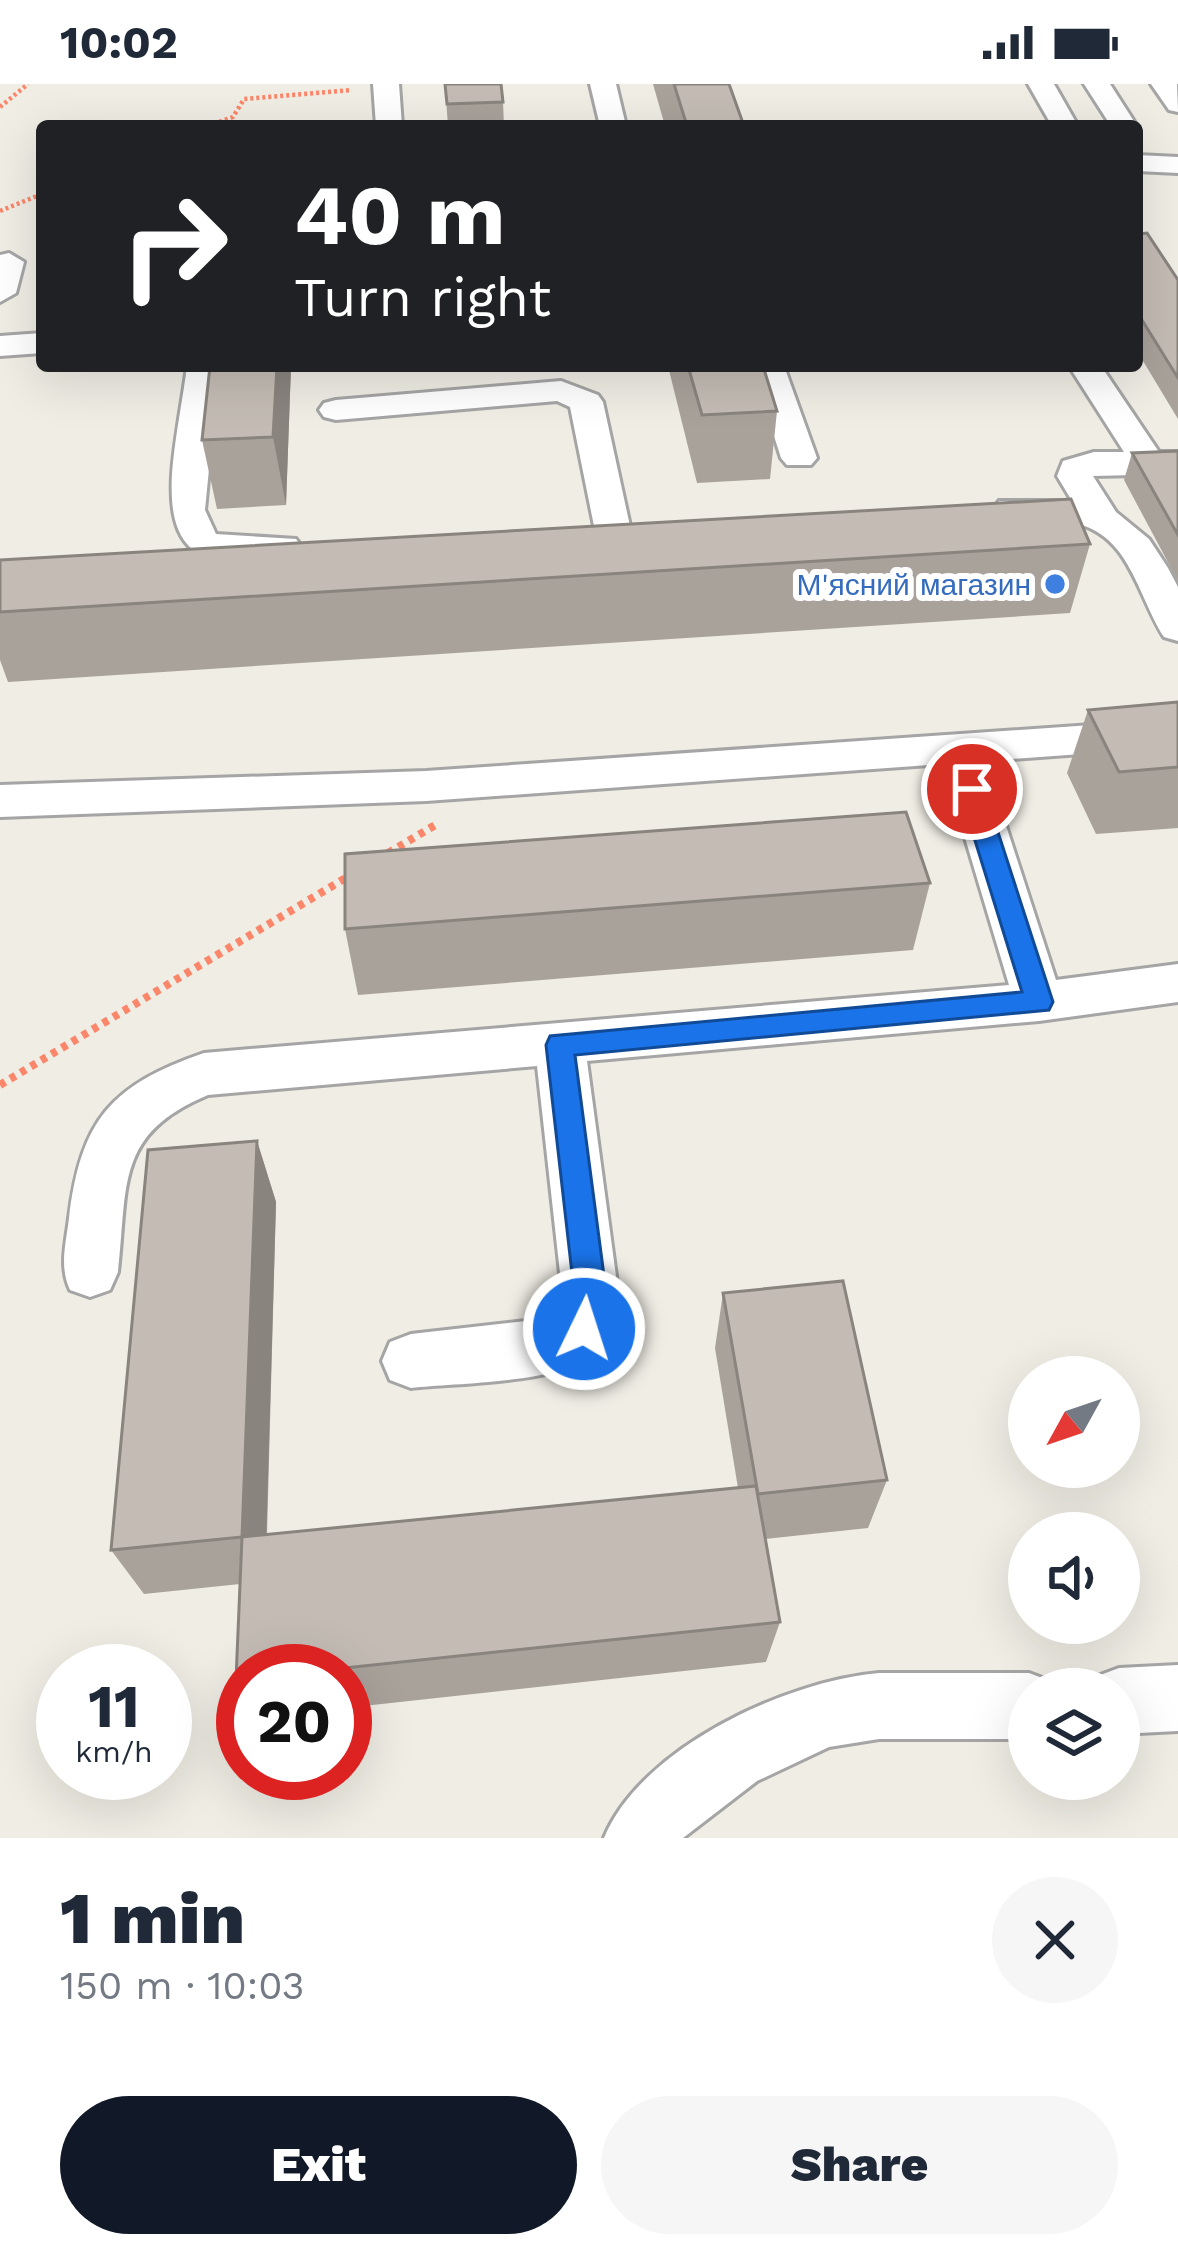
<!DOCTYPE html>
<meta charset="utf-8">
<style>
body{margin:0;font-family:"Work Sans",sans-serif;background:#f6f6f7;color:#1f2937;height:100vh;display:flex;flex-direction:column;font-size:45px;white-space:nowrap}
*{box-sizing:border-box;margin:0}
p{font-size:39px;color:#747a83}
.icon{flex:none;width:66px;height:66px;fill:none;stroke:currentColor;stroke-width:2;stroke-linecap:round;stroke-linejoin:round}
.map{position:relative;height:1754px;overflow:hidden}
.sheet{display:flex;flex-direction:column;background:#fff;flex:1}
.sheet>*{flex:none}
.banner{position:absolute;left:36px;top:36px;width:1107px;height:252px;border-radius:12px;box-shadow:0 12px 48px #0002;background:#202124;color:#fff;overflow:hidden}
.needle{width:78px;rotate:230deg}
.tools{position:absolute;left:1008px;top:1272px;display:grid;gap:24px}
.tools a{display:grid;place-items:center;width:132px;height:132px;border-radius:50%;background:#fff;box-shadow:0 12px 48px #0002;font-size:60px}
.speed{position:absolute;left:36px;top:1560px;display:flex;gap:24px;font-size:60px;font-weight:700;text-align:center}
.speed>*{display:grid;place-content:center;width:156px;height:156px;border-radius:50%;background:#fff;box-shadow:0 12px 48px #0002;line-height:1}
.speed small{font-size:30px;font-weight:400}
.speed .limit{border:18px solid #d22;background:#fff;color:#111}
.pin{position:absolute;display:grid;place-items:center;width:102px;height:102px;color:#fff;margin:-51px;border:6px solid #fff;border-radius:50%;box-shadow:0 3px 12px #0007}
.me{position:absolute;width:132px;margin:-66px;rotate:4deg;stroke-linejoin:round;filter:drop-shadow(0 0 9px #0008)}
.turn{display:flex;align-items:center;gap:42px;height:252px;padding:0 60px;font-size:54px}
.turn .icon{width:156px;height:156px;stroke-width:2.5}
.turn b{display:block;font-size:84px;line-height:102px}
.round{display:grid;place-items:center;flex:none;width:126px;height:126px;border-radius:63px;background:#f6f6f7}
.headline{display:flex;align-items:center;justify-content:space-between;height:204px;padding:0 60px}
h1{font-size:72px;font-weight:800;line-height:90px}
.primary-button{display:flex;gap:24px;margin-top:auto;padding:24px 60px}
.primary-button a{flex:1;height:138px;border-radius:72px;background:#111827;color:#fff;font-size:48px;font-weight:800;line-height:138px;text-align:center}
.primary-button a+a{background:#f6f6f7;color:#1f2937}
.status{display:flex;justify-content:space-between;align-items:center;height:84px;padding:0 60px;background:#fff;direction:ltr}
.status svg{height:33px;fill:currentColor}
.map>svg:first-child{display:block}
</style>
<div class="status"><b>10:02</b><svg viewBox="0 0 49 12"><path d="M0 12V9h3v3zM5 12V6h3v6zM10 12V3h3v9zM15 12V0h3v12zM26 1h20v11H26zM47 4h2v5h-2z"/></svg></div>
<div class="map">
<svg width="1178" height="1754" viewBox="0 0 1178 1754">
<rect width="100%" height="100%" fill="#efede4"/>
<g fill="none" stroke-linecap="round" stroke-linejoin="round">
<g stroke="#a5a5a5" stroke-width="6">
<g id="minor">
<polygon points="373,0 399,0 402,42 376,42"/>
<polygon points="590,0 616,0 626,42 600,42"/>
<polygon points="1028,0 1054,0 1078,42 1052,42"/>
<polygon points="1084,0 1110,0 1137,42 1137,43 1111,42"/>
<polygon points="1151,0 1177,0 1178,28 1169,26"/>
<polygon points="1137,71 1178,73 1178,89 1137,87"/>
<polygon points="9,169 24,178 16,209 0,218 0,171"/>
<polygon points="42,249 42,269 0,272 0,252"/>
<path d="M187 282H219L205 426 216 450 296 455 302 463 296 471C129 513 174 386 187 282Z"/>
<polygon points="752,282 784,282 817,374 811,381 787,381 781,374"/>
<path d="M1069 282H1101L1159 368H1178V390L1093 392 1116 428 1149 455 1168 484 1178 503V557L1164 553C1138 513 1130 450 1074 439 1049 434 1024 439 999 433L994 425 999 417H1072L1057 392 1063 377 1094 368H1124Z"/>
<polygon points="561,297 598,311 603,318 630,442 625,450 599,450 594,442 570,323 557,317 336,336 324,333 319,326 324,319 336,316"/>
<path d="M1178 635V663L985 677 1056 896 1178 880V918L1039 937 587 977 618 1207C617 1228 612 1254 597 1269 567 1299 454 1299 411 1304L390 1296 382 1277 390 1258 411 1250 553 1234 559 1228 562 1207 537 982 208 1011C115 1050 128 1100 118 1188L110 1206 90 1213 70 1206C59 1182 66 1160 69 1134 81 1036 111 1001 204 969L1009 901 943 680 426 717 0 733V701L426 687Z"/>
<polygon points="1178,1581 1178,1647 1119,1650 1119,1605 1091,1605 1095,1593 1119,1584"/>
<path d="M879 1589H1029L1053 1598 1055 1605H1029V1655H879L829 1663 757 1697 683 1754H604C641 1664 786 1597 879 1589Z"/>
</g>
</g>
<g stroke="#fb866a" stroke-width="4.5" stroke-dasharray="3 3" stroke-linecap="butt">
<polyline points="0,23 28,0"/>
<polyline points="208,42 233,33 244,15 351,6"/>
<polyline points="0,127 42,110"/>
</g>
<g stroke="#fb866a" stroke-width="8" stroke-dasharray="6 6" stroke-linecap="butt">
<polyline points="388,769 437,740"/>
<polyline points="0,1001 349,792"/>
</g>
<use href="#minor" fill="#fff" fill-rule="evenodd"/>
</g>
<g fill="#a9a29b">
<polygon points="445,0 503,18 504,42 448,42"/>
<polygon points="653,0 729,0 744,42 665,42"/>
<polygon points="1137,150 1178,196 1178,335 1137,267"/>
<polygon points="291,282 286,421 217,425 202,356"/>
<polygon points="668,282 763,282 777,327 770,395 697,399"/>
<polygon points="1178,367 1178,497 1124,396 1132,369"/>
<polygon points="1090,460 1070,529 8,598 0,576 0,476"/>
<polygon points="1178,618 1178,744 1096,750 1067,689 1088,626"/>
<polygon points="930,799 913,866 358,911 345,845"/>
<polygon points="257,1057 276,1118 267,1451 738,1404 715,1264 723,1209 887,1396 868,1444 765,1455 780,1538 766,1578 345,1624 345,1587 243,1587 243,1607 236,1596 240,1500 144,1510 111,1466"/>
</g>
<g fill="#89847e">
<polygon points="277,282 291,282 286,421 273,353"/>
<polygon points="257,1057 276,1118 265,1498 242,1453"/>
</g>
<g fill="#c4bcb4" stroke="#89847e" stroke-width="3">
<polygon points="445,0 501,0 503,18 447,20"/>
<polygon points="674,0 729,0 744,42 687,42"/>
<polygon points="1147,149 1178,196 1178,294 1137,228 1137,150"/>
<polygon points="210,282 277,282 273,353 202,356"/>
<polygon points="688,282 763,282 777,327 702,331"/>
<polygon points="1178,367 1178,451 1132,369"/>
<polygon points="1071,415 1090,460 0,528 0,476"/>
<polygon points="1178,618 1178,683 1119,688 1088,626"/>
<polygon points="906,728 930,799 345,845 345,770"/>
<polygon points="257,1057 242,1453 111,1466 148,1066"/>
<polygon points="843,1197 887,1396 758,1410 723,1209"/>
<polygon points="756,1402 780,1538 316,1587 243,1587 243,1595 236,1596 242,1453"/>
</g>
<polygon fill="#1a73e8" stroke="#114b97" stroke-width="3" points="972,697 984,705 1053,918 1049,926 575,971 606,1207 595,1255 584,1260 572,1255 567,1245 574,1207 546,961 550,952 1022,908 959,705"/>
<circle fill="#3f7fe0" stroke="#fff" stroke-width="4.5" cx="1055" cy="500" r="12"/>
<g text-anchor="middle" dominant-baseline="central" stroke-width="12" stroke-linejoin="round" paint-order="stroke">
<g font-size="30" fill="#366cbe" stroke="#fff" text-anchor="end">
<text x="1031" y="500">М'ясний магазин</text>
</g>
</g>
</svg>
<div class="tools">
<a><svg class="needle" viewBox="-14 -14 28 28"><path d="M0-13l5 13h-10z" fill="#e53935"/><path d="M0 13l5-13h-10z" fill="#747a83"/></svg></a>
<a><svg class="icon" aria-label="sound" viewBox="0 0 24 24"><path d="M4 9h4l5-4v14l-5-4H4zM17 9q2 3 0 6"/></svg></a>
<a><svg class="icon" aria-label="layers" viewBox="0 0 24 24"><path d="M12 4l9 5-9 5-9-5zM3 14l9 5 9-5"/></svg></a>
</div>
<div class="speed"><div>11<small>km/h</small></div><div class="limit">20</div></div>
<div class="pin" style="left:972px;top:705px;background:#d93025"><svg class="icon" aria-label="arrive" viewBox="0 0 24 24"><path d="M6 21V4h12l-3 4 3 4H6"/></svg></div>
<svg class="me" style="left:584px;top:1245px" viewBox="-20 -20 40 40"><circle r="17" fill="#1a73e8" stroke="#fff" stroke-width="3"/><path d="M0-11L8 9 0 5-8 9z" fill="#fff"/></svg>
<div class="banner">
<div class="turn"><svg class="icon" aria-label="right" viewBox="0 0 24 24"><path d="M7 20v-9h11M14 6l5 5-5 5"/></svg><div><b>40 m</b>Turn right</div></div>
</div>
</div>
<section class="sheet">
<div class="headline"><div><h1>1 min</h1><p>150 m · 10:03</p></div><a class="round"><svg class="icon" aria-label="close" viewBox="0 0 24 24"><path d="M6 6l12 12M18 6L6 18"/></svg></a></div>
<div class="primary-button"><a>Exit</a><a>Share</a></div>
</section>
